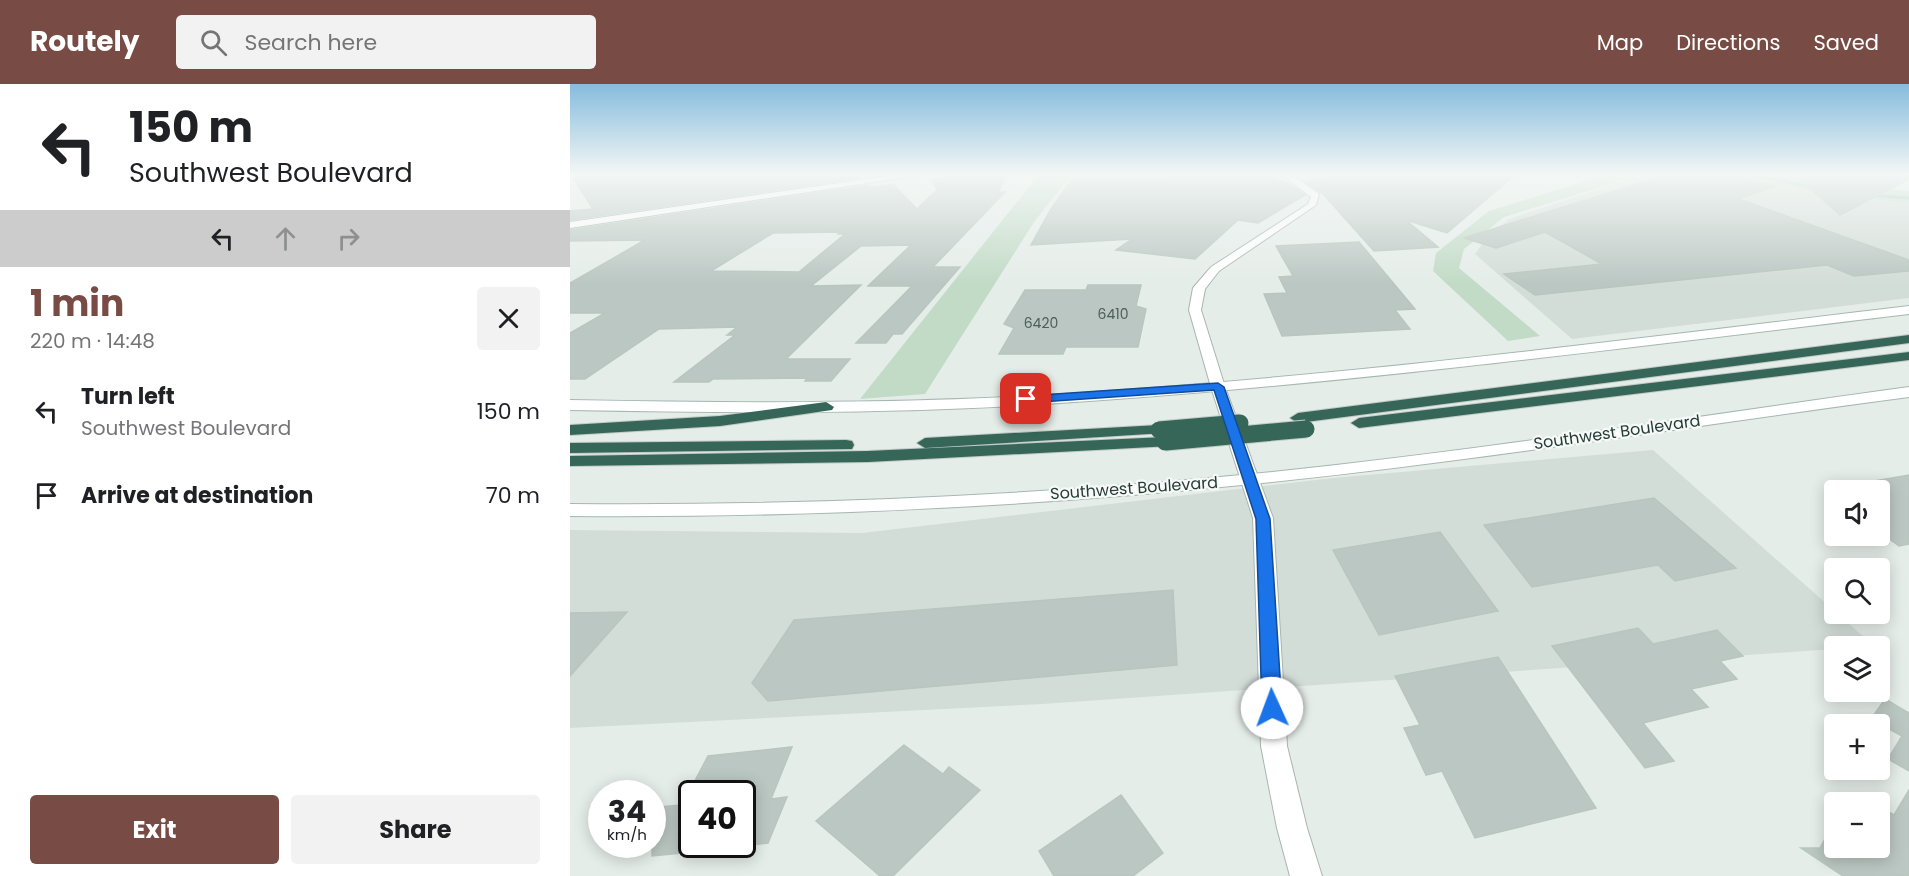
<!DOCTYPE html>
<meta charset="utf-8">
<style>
body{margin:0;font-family:Poppins,sans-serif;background:#f2f2f2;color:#202124;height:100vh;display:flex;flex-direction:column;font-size:22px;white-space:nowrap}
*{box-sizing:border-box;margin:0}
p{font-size:20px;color:#757577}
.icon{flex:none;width:33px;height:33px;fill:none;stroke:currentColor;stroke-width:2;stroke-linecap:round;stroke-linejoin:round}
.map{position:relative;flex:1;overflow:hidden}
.details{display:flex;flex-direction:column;background:#fff;width:570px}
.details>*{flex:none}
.hud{background:#fff;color:#202124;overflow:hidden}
.controls{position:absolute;left:1254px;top:396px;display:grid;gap:12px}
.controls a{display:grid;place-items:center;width:66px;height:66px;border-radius:6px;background:#fff;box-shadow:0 3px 15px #0003;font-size:30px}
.speed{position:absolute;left:18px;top:696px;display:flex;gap:12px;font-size:30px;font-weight:700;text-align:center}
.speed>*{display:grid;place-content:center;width:78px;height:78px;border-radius:50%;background:#fff;box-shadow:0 3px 15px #0003;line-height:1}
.speed small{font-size:15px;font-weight:400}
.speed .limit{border:3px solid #111;border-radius:9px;background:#fff;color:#111}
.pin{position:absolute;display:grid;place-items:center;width:51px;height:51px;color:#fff;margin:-26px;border-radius:12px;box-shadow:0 3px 9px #0006}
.me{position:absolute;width:66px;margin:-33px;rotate:358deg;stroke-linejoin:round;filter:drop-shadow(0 0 4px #0008)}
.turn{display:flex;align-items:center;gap:21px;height:126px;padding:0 30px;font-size:27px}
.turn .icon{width:78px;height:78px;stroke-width:2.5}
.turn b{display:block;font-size:42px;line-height:51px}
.lanes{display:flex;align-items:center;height:57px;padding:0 30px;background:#0003;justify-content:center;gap:30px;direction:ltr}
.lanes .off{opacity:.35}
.round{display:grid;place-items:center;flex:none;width:63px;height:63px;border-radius:6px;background:#f2f2f2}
.head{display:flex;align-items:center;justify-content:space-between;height:102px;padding:0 30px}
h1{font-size:36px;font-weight:700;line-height:45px;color:#784c44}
.button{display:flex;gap:12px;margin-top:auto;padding:12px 30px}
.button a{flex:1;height:69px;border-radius:6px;background:#784c44;color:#fff;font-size:24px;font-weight:700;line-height:69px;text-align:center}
.button a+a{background:#f2f2f2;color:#202124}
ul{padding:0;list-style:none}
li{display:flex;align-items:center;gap:18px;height:84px;padding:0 30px}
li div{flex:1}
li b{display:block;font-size:22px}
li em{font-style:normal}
header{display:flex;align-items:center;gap:36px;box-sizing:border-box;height:84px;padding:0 30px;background:#784c44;color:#fff}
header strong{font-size:28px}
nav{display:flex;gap:33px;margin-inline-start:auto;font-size:21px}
.search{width:420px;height:54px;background:#f2f2f2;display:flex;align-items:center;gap:15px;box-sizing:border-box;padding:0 21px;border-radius:6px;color:#757577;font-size:22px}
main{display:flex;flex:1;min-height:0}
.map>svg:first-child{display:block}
</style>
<header>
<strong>Routely</strong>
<div class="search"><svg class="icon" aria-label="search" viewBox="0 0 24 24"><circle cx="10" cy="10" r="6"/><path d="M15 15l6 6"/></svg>Search here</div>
<nav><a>Map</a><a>Directions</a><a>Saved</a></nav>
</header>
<main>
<section class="details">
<div class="hud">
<div class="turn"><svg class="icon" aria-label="left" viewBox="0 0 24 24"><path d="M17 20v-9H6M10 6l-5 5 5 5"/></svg><div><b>150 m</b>Southwest Boulevard</div></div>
<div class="lanes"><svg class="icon" aria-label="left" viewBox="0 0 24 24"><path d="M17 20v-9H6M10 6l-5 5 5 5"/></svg><svg class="icon off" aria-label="ahead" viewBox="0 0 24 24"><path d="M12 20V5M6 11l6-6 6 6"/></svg><svg class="icon off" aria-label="right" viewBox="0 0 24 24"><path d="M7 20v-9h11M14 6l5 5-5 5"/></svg></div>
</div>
<div class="head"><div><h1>1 min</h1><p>220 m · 14:48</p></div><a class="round"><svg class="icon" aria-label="close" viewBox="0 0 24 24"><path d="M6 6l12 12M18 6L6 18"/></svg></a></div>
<ul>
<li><svg class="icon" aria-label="left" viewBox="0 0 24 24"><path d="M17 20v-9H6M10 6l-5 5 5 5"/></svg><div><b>Turn left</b><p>Southwest Boulevard</p></div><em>150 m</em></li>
<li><svg class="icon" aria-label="arrive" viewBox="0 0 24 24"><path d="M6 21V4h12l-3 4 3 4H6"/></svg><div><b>Arrive at destination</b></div><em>70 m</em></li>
</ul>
<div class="button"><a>Exit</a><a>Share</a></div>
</section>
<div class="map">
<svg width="1339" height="792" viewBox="0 0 1339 792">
<rect width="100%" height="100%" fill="#e5ede9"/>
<g fill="#d3ddd8">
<polygon points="1078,89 1155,89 1253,110 1339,119 1339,214 1002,255 905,170 918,152 939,135"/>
<polygon points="1083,366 1304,562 1264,562 1264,565 473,620 0,644 0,446 292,449 763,394"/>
</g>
<g fill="#c1dbc6">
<polygon points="470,89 503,89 464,138 355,310 290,315"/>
<polygon points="1042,89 1076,89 934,133 894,165 889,184 970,252 938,257 863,187 866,169 919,127"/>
<polygon points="1155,89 1210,89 1279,101 1339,107 1339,119 1253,110"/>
</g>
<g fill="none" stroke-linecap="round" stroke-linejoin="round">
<g stroke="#93c7cc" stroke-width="3">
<polyline points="1174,89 1243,103"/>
<polyline points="1301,111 1339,114"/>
</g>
</g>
<g fill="#bbc7c2" stroke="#b8c6bf" stroke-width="1.5" fill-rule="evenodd">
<polygon points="42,89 286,89 291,94 0,136 0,127 23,125 4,95"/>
<path d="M422 89H438L428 108H435L363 183H390L332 250H323L316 259H286L342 202H298L341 161 291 162 241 202 291 201 216 275H280L261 297H235L237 294 143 295 139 298H104L165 251H157L167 243 89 245 15 295H0V249L35 229H0V199L75 156 0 157V146L299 101 301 103 323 100 347 125 367 106 361 95ZM270 148 268 150H275L229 188 141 187 203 149Z"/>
<polygon points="590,89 690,89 721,101 735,111 688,139 668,136 625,175 546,166 562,155 461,161 481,125 502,95 595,95"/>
<polygon points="770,89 947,89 877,149 836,136 868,163 804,167 754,111 736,98"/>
<polygon points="1102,89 1154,89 1205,102 1169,115 1339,176 1339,187 1284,192 1257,181 965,211 934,190 1032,180 975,148 926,164 894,154"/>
<polygon points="1223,89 1339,89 1339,95 1270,131"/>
<polygon points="789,158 845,225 825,226 840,245 712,252 694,210 717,209 709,193 723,192 706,162"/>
<polygon points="518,201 571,201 566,222 576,225 568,263 496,263 493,270 429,270 444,244 434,240 455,206 516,206"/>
<polygon points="1339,391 1339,460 1329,462 1310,448 1310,400 1305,397"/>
<polygon points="1084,414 1166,484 1105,497 1088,481 962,503 914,441"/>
<polygon points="870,448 928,527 809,551 763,466"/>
<polygon points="603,506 607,581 198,617 182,599 224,536"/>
<polygon points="57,528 0,592 0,529"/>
<polygon points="1068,544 1083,560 1147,546 1173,572 1150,577 1167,595 1121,605 1138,623 1073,639 1104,677 1075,684 982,562"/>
<polygon points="928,573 1026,724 905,754 872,687 856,691 834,644 850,641 825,592"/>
<polygon points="1315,615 1339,629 1339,687 1318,675 1332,652 1301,635"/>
<polygon points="334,661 373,690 379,683 410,706 323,792 310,792 246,737"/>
<polygon points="222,663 201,715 217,713 198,759 172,762 172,710 118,710 138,672"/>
<polygon points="1339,706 1339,792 1273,792 1231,764 1250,764 1264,738 1264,764 1310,764 1310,723 1324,731"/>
<polygon points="551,711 593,769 563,792 484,792 469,767"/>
<polygon points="122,720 122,768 82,772 82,735 89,723"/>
</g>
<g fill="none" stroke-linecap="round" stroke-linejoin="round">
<g stroke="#a8b5af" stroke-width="2">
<g id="tertiary">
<polygon points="24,89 0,94 0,90"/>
<polygon points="339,89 363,89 0,144 0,138"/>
<polygon points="709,89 720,89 749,110 746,121 649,187 635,205 631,226 655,303 703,434 717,662 737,744 752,792 720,792 707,744 691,662 683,434 641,303 619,226 623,204 641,183 738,120 741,113"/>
</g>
</g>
<g stroke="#a5b7af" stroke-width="2">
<g id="secondary">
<path d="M1339 222V230C1046 265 754 303 459 321 306 330 153 329 0 326V316C153 319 306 320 459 312 754 295 1046 257 1339 222Z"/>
<path d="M1339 303V313C1120 342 902 378 682 400 456 423 227 434 0 432V420C227 422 456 412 682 390 902 368 1120 333 1339 303Z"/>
</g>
</g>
<g stroke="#c2c9c6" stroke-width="2">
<g id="motorway">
<polygon points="1339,251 1339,259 728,339 720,334 728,329"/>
<polygon points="1339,268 1339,276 789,344 781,339 789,334"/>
<polygon points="256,318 264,323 262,326 150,342 0,351 0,341 150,332"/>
<polygon points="589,341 597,346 595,349 355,364 347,359 355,354"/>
<polygon points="595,353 603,358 601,362 298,378 0,382 0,372 298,367"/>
<polygon points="276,356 282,357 284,361 282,365 0,369 0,359"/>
</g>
</g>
<use href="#tertiary" fill="#fff" fill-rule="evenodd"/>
<use href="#secondary" fill="#fff" fill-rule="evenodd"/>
<use href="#motorway" fill="#356658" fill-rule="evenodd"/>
<g stroke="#c2c9c6" stroke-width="19" stroke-linecap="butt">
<g id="motorway-bridge">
<polyline points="589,346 670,339"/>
<polyline points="595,358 736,345"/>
</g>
</g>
<use href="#motorway-bridge" stroke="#356658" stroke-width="17"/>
</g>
<linearGradient id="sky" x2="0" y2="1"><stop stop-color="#86bcdd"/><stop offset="0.45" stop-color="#f3f7f5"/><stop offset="1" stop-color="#f3f7f5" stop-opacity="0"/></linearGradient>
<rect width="1339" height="200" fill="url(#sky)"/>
<polygon fill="#1a73e8" stroke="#114b97" stroke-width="1.5" points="648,299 654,303 700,435 712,624 709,630 702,632 695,630 692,624 686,435 644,306 456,319 450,315 456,312"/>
<g text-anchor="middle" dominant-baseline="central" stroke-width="4.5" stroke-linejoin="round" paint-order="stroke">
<g font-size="14" fill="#4b6058">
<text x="543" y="230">6410</text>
<text x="471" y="239">6420</text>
</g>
<g font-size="16" fill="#263d35" stroke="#f6f9f7">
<text transform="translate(1047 348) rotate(-8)">Southwest Boulevard</text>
<text transform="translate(564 404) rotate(-4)">Southwest Boulevard</text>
</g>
</g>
</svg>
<div class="controls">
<a><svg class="icon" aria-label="sound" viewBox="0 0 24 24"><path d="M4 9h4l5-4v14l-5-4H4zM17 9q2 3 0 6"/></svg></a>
<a><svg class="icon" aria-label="search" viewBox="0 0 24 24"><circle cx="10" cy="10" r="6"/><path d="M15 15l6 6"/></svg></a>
<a><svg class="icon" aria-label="layers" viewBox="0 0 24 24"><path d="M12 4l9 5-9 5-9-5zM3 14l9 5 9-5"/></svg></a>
<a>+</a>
<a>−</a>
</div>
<div class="speed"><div>34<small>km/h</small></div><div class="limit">40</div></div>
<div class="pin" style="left:456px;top:315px;background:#d93025"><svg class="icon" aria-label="arrive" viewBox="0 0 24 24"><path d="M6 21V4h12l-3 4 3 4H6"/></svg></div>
<svg class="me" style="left:702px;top:624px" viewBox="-20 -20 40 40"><circle r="19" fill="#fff"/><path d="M0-13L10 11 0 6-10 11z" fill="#1a73e8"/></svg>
</div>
</main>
